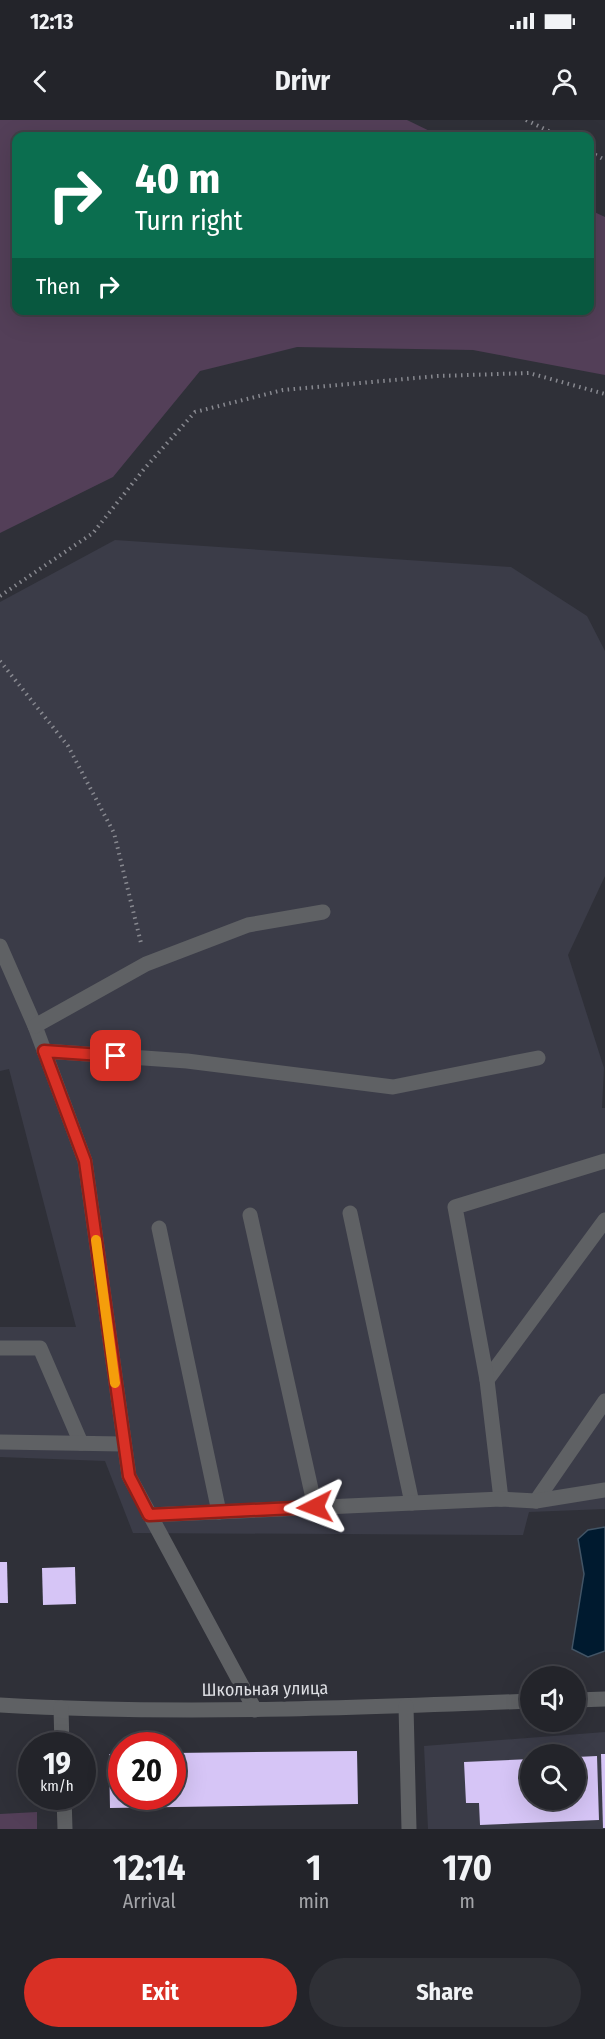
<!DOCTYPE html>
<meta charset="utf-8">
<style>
body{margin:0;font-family:"Fira Sans Condensed",sans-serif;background:#2f3036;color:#f1f3f6;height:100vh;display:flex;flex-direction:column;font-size:22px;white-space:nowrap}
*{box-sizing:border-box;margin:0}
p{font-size:20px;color:#a3a4a8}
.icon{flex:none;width:33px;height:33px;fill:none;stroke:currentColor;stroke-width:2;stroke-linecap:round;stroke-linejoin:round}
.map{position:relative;height:1709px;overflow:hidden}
.panel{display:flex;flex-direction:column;background:#23242a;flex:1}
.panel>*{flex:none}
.top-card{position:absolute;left:12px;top:12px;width:582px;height:183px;border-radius:12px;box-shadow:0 6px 24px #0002,0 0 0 2px #404147;background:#0b6e4f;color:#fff;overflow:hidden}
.tools{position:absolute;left:520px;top:1546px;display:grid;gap:12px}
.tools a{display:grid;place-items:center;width:66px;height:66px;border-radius:50%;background:#23242a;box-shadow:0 6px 24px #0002,0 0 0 2px #404147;font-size:30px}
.speed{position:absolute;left:18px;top:1612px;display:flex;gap:12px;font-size:30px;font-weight:700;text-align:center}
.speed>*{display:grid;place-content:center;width:78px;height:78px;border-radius:50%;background:#23242a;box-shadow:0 6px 24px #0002,0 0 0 2px #404147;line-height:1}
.speed small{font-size:15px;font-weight:400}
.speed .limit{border:9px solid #d22;background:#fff;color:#111}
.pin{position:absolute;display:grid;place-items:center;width:51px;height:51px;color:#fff;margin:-26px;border-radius:12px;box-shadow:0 3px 9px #0006}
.me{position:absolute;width:66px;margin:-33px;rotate:267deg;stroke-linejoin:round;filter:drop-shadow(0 0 4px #0008)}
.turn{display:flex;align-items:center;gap:21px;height:126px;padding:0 24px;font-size:27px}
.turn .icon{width:78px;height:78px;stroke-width:2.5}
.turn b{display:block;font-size:42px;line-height:51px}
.then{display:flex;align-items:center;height:57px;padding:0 24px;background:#0003;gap:12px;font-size:22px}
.eta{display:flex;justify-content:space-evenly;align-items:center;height:102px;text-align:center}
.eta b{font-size:36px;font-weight:700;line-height:42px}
.button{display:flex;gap:12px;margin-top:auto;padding:12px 24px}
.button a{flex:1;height:69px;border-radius:36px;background:#d93025;color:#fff;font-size:24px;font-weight:700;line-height:69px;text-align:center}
.button a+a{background:#2f3036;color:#f1f3f6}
.status{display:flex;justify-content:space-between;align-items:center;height:42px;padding:0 30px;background:#23242a;direction:ltr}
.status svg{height:16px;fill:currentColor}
header{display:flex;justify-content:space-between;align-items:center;height:78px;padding:0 24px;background:#23242a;font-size:27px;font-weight:700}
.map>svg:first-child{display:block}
</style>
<div class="status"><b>12:13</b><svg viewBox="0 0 49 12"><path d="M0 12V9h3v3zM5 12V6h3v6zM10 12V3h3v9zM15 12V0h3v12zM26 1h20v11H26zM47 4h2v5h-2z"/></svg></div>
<header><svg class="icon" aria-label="back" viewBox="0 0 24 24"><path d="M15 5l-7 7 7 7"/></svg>Drivr<svg class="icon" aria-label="person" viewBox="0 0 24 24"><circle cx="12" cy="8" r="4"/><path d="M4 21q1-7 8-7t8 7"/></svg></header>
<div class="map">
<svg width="605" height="1709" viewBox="0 0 605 1709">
<rect width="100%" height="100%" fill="#2f3038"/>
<g fill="#3b3c48" fill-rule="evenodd">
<polygon points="115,420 511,447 587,496 605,531 605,756 568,835 604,948 602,988 605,988 605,1389 529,1392 523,1415 133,1413 105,1341 0,1337 0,1207 76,1207 9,949 0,951 0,482"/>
<path d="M605 1612V1709H428L424 1626ZM531 1635H576V1680H531Z"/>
</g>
<g fill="#533f58">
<polygon points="0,0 407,0 440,16 16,16 16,190 590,190 590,90 605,97 605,255 473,230 297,227 200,251 113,357 0,413"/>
<polygon points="37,1692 37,1709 0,1709 0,1694"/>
</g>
<polygon fill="#001a2f" stroke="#425465" stroke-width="1.5" points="605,1407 605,1531 588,1537 572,1529 584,1454 578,1419 588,1410"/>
<g fill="#d6c5f6">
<polygon points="0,1442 7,1442 8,1483 0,1483"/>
<polygon points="75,1447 76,1484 43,1485 42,1448"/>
<polygon points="357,1631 358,1684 110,1688 109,1634 122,1634 122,1677 172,1677 172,1633"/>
<polygon points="601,1634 605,1634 605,1708 603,1708"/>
<polygon points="597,1636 599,1700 480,1705 479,1683 466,1683 464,1642 531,1639 531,1680 576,1680 576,1637"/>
</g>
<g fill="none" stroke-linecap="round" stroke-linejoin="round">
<g stroke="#888990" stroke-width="4" stroke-dasharray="1.5 4.5" stroke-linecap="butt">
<polyline points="526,0 559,16"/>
<polyline points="590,32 605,40"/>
<polyline points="0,476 93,413 144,349 195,292 283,270 438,256 529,253 605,274"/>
<polyline points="0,541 68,626 114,713 141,823"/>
</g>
<g stroke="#5f6164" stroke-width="15">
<polyline points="0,826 35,906 85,1041 129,1356 255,1590"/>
<polyline points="35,906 146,844 248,805 323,792"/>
<polyline points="44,931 187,941 393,967 538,938"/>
<polyline points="350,1093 412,1383"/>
<polyline points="250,1095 315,1387"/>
<polyline points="159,1108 219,1392"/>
<polyline points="0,1228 40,1228 81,1323"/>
<polyline points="487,1260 605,1100"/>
<polyline points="0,1322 123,1324"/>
<polyline points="501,1379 487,1260 455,1087 605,1041"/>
<polyline points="536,1381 605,1281"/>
<polyline points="149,1395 501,1379 536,1381 605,1370"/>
<polyline points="576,1580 605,1579"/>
<path d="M0 1585C177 1595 354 1588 531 1581"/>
<polyline points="406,1586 409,1709"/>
<polyline points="61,1588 62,1626"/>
<polyline points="64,1677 65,1709"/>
</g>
</g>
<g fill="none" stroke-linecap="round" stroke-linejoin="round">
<g stroke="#8d1f18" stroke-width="15">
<polyline id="route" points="116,936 44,931 85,1041 129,1356 149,1395 315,1387"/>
</g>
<use href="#route" stroke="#d93025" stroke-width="10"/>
<polyline stroke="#f59e0b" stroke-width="10" points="96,1120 115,1263"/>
</g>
<g text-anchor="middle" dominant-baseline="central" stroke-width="6" stroke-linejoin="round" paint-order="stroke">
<g font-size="18" fill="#dcdde2" stroke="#2f3038">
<text transform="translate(265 1569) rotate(-1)">Школьная улица</text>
</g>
</g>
</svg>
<div class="tools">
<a><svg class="icon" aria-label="sound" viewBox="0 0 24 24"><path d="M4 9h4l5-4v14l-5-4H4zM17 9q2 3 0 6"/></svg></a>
<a><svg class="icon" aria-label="search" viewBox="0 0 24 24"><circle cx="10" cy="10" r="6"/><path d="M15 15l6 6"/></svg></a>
</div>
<div class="speed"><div>19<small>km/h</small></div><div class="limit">20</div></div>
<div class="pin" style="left:116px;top:936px;background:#d93025"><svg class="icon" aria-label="arrive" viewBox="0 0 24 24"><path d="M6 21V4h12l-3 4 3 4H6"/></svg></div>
<svg class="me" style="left:315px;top:1387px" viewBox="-20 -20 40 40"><path d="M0-17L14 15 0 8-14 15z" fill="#d93025" stroke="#fff" stroke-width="4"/></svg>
<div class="top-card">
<div class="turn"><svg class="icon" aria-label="right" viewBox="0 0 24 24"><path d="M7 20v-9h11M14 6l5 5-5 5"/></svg><div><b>40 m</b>Turn right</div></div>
<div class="then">Then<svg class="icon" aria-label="right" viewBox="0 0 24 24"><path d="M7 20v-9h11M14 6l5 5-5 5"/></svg></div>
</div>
</div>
<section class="panel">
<div class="eta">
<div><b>12:14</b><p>Arrival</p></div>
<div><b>1</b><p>min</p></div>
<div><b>170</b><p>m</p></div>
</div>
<div class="button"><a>Exit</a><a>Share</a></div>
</section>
